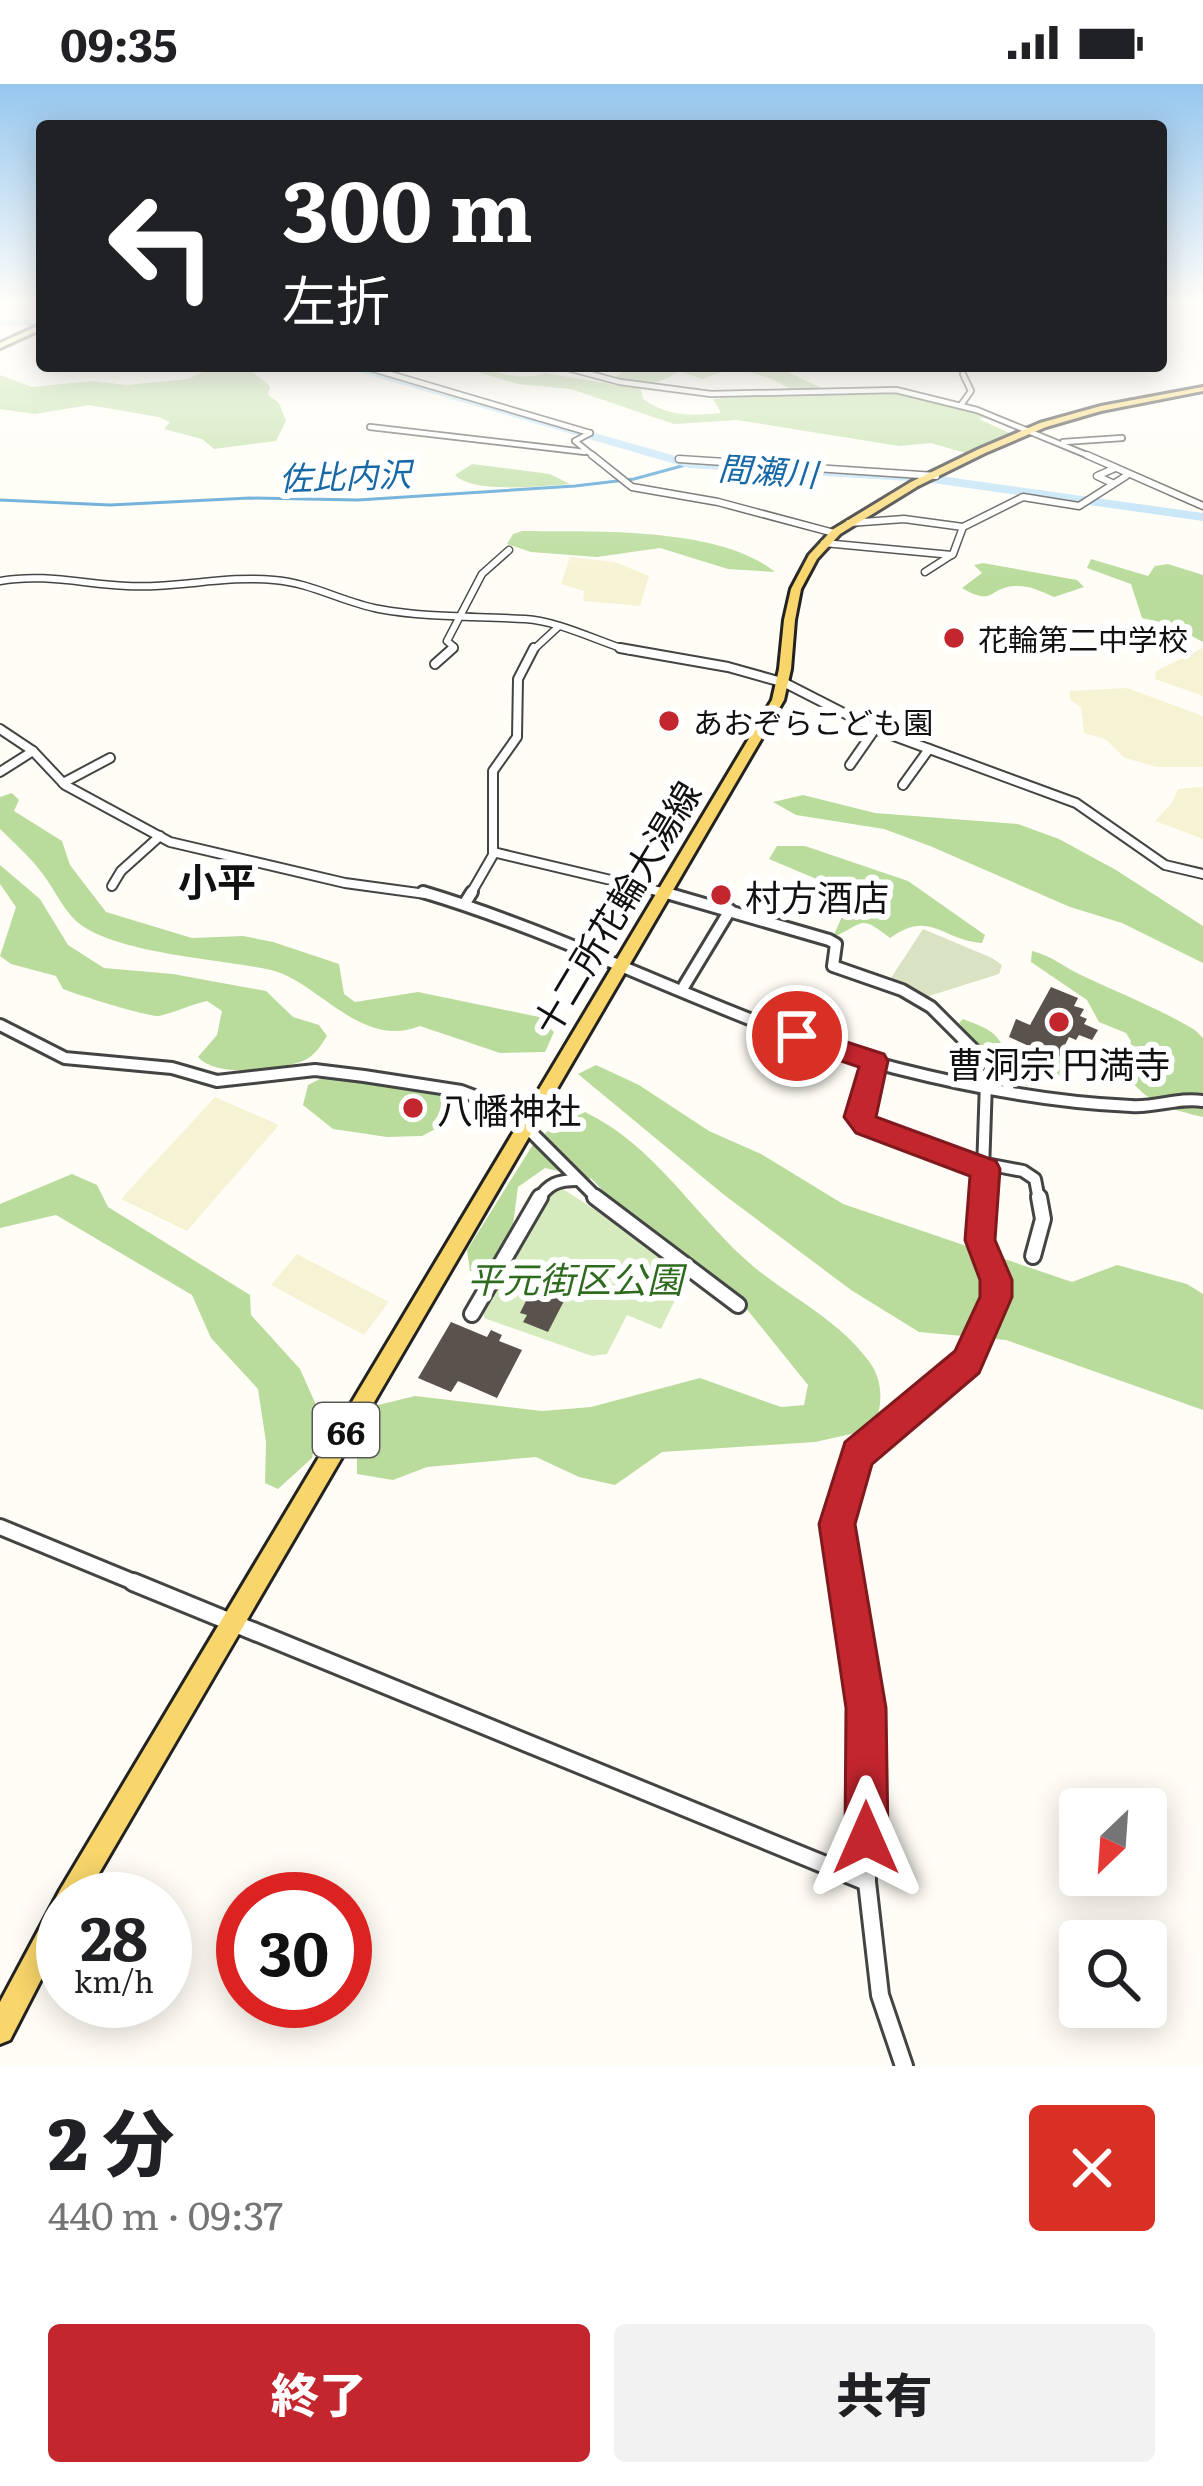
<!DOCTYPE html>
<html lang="ja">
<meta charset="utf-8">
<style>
body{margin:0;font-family:Literata,"Noto Sans JP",serif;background:#f2f2f2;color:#202124;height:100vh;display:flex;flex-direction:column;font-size:45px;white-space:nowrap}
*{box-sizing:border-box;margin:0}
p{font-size:39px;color:#757577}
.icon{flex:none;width:66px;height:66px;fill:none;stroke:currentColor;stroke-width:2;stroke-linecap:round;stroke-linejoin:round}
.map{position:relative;height:1982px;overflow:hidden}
.panel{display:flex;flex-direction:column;background:#fff;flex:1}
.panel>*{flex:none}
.hud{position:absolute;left:36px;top:36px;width:1131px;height:252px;border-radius:12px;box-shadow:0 6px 30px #0003;background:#202124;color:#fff;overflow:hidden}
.needle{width:78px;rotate:205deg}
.controls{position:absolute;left:1059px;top:1704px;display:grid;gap:24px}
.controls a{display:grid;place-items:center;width:108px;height:108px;border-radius:12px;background:#fff;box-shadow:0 6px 30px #0003;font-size:60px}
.speed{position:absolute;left:36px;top:1788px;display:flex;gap:24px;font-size:60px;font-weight:700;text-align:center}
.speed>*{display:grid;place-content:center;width:156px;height:156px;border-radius:50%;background:#fff;box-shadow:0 6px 30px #0003;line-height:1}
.speed small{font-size:30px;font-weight:400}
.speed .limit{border:18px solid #d22;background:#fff;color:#111}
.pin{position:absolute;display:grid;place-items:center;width:102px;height:102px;color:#fff;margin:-51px;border:6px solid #fff;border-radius:50%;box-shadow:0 3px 12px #0007}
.me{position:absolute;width:132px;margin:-66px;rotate:0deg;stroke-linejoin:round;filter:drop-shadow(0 0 9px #0008)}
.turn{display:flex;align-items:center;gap:42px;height:252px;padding:0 48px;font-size:54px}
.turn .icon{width:156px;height:156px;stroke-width:2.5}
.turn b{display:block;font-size:84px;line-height:102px}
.round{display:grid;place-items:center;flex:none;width:126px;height:126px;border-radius:12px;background:#f2f2f2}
.overview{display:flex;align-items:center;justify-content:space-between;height:204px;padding:0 48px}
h1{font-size:72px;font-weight:800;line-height:90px}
.button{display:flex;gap:24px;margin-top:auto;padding:24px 48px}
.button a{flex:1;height:138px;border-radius:12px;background:#c4262e;color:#fff;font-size:48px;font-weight:800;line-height:138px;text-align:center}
.button a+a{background:#f2f2f2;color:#202124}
.status{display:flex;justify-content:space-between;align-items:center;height:84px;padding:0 60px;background:#fff;direction:ltr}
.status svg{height:33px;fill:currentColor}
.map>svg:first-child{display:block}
</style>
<div class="status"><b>09:35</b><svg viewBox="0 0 49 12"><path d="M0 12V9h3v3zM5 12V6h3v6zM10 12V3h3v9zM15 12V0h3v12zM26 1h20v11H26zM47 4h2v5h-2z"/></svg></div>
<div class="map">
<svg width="1203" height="1982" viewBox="0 0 1203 1982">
<rect width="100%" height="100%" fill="#fffdf5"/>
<g fill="#f6f3d4">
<polygon points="570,473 615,478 649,492 640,522 583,517 584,507 561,500"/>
<polygon points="1203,564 1203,612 1155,595 1156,587"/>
<polygon points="1127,604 1203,632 1203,683 1157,683 1125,674 1105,655 1084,649 1081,623 1070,616 1070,607"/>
<polygon points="1203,703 1203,755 1155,737 1172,719 1178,705"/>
<polygon points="215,1013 279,1041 187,1147 121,1115"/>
<polygon points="297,1170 389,1218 364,1251 271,1201"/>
</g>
<polygon fill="#d5ebbd" points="563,1105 689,1187 661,1245 627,1231 607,1270 592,1272 484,1234 484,1226 545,1114"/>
<g fill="#b9dc9c">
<polygon points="216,282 245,282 270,302 268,311 279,319 286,337 276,357 214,365 202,355 164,345 170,338 159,333 89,321 35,330 0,325 0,291 32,303 92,297 126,301 188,295"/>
<path d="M458 282C484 282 521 300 544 289L641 305 643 315C669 333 691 332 721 329L713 315 794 308C768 289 732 279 703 295L679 287C655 303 640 302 613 295L627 285 622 282H775L828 307 894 308 990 331 979 335 1014 351 969 370 931 359 899 362 737 336 674 340 571 305 518 300Z"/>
<path d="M472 380 550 390 570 400C543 402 473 410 455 391Z"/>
<path d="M522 447C594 448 718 442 775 488L728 485 660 464 597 473 531 468 507 460 513 450Z"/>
<polygon points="1091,475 1148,492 1155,482 1168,480 1203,491 1203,558 1169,540 1142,534 1131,500 1087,484"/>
<path d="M983 479 1077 496 1084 503 1054 513C1041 507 1029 501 1015 502 987 504 995 523 962 504L982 489 974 481Z"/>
<path d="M12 709 19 716 14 727 62 757 70 781 106 828 192 854 243 852 273 858 339 880 344 910 355 918 418 908 539 933 554 948 545 968 500 969 420 942C361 966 318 897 271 886 222 875 113 870 76 837 61 823 52 800 38 784 27 770 13 758 0 745V713Z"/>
<polygon points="803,711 875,729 1018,740 1059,755 1116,786 1203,842 1203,879 1122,839 1070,823 930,762 884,745 796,731 773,718"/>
<path d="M777 762H805L908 797 985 851 982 859C942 856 930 825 890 854 858 829 865 840 833 853L844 828 845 807 769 775Z"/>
<path d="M0 781 40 815 68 861 104 884 173 890 266 907 293 933 319 941 327 952C320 963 313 974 300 978 274 986 216 994 198 973L217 951 222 927 207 917C192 920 174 929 159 932 148 933 78 911 63 905L56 892 11 880 0 872 16 823 0 800Z"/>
<path d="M1032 867C1053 872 1065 884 1083 892 1121 910 1158 924 1195 946L1203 954V1033C1148 1020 1146 1014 1110 974L1028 1002 1012 999 959 939 963 935C983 943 1002 948 1005 972 1024 981 1097 962 1128 963L1131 957 1126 949 1099 938 1087 916 1031 878Z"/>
<polygon points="596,981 639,1001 709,1047 761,1070 843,1120 1072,1198 1117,1181 1187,1200 1203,1210 1203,1326 1006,1256 919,1248 851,1206 723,1110 578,990"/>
<polygon points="324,993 408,1003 463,1019 439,1043 422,1052 387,1053 333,1045 303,1021 308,1001"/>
<path d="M585 1028C655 1061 696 1134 754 1183 792 1214 838 1236 868 1276 885 1298 882 1321 874 1345L815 1358 662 1368 615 1401 579 1393 536 1373 427 1383 393 1396 357 1390V1355L378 1321 415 1312 542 1327 591 1323 700 1294 781 1323 804 1321 808 1301 741 1218 644 1150 592 1095 545 1084 518 1103 512 1148 486 1187H470L467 1166 532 1062 551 1044Z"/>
<polygon points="72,1090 97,1101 108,1123 250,1211 251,1231 300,1285 321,1332 312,1374 278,1405 265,1399 266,1358 258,1305 211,1254 192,1211 56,1131 0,1144 0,1120"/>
</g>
<polygon fill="#d9e3c4" points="923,845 992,874 1002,881 999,890 926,913 889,897"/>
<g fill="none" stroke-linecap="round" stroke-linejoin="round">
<polyline stroke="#3f96cf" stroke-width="3" points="0,416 110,421 249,414 358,416 575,402 634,395 689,380"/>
<g fill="#b9e0f7" fill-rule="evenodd">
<polygon points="42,235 42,241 0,242 0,236"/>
<polygon points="338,282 357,282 690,376 926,390 1203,429 1203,437 926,398 689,384"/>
</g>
</g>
<g fill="#5a524d">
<polygon points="1051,903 1078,914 1074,922 1084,925 1080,932 1087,935 1084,940 1098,946 1092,956 1079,951 1076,956 1069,953 1058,975 1009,953 1016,935 1030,941"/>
<polygon points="542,1206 565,1215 548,1248 523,1238 527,1231 520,1229 531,1207 539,1210"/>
<polygon points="451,1238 487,1253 491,1246 502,1251 499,1257 522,1266 497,1314 458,1297 451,1308 418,1294"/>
</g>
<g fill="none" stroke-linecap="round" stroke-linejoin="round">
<g stroke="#444" stroke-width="8">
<g id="street-far5">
<polyline points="363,282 590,349"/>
<polyline points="560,282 620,298 711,310 896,306 977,326 1094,374"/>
<polyline points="961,321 971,307 963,290"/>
<polyline points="370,343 585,368"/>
<polyline points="590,349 575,357 596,374"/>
<polyline points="1063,358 1122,354"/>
</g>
</g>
<g stroke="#444" stroke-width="9">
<g id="street-far4">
<polyline points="592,371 632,403 718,418 834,449"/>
<polyline points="1087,371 1203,422"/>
<polyline points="679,375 936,392"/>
<polyline points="1112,399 1097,392 1113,385"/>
<polyline points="849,439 904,435 963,443 1023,413 1079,422 1126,392"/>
<polyline points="824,459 952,471"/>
<polyline points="925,488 953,470 963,443"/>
<path d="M0 497C43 489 84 500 127 502 176 505 224 491 274 496 312 499 342 518 379 525 428 534 475 532 525 535 559 537 597 557 630 567"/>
<polyline points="449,567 454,563 447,557 482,490 509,466"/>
<polyline points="532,567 558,543"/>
</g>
</g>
<g stroke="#444" stroke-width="12">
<g id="street-far3">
<polyline points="620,564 728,583 785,599 875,645 1076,719 1165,781 1203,790"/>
<polyline points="435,580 453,564"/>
<polyline points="0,645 33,667 65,701 170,758 345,799 433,811"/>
<polyline points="850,681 875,645"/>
<polyline points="0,688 33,667"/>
<polyline points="63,699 110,674"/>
<polyline points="903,701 929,665"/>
<polyline points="493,768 674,811"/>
<polyline points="112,802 121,787 160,752"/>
<polyline points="470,811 493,771 493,687 517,653 518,595 534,564"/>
</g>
</g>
<g stroke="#444" stroke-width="16">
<g id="street-far2">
<path d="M423 808C584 856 733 941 895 984 970 1003 1054 1019 1131 1022 1156 1024 1178 1013 1203 1017"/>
<polyline points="663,808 829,856 836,860 833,882 902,906 931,923 1009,1001"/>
<polyline points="465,819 472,808"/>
<polyline points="684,902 730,826"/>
<polyline points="0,941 65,974 172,984 217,997 315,986 364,992 461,1007 533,1034"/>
<polyline points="874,977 858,1033 866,1041 985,1085"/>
<polyline points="527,1044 599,1116"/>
<polyline points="986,1080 1023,1087 1035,1095 1039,1116"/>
<path d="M538 1116C548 1100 558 1096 577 1096"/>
<polyline points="982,1116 986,998"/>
</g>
</g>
<g stroke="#444" stroke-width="20">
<g id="street-far1">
<polyline points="595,1113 738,1221"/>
<polyline points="1033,1172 1043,1135 1039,1113"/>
<polyline points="472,1230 540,1113"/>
<polyline points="0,1443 141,1501"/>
<polyline points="847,1501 837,1440 857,1370 967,1278 996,1212 993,1180 980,1157 982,1113"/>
</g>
</g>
<g stroke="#444" stroke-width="22">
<g id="street">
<polyline points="133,1498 867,1798"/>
<polyline points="846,1498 866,1624 867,1798 880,1911 904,1982"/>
</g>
</g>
<g stroke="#333" stroke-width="6">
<polygon id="secondary" points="42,240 42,245 0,264 0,259"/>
</g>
<g stroke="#222" stroke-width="6">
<polygon id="primary" points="1203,303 1203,307 1101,327 1046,343 985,369 918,402 840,450 817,475 801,505 795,536 791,585 784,616 84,1815 63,1815 63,1853 10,1956 0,1960 0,1918 60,1806 772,616 779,585 784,536 791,505 809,471 832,446 911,398 979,365 1040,339 1101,322"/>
</g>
<use href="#street-far5" stroke="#fff" stroke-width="4.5"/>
<use href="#street-far4" stroke="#fff" stroke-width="6"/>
<use href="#street-far3" stroke="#fff" stroke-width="8"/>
<use href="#street-far2" stroke="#fff" stroke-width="10"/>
<use href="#street-far1" stroke="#fff" stroke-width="14"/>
<use href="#street" stroke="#fff" stroke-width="16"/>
<use href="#secondary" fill="#fff6b0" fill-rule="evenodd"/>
<use href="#primary" fill="#f9d66b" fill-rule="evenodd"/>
</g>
<linearGradient id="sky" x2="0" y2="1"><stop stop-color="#95c6ee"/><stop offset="0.44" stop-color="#fffefa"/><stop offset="1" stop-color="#fffefa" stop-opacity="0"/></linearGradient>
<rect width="1203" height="496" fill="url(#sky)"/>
<polygon fill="#c4262e" stroke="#7f191e" stroke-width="3" points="797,942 884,970 888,977 876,1033 996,1077 1000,1085 995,1156 1012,1196 1012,1213 979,1289 872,1380 855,1440 886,1624 888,1754 881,1769 866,1775 851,1769 845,1754 846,1624 819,1440 845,1358 955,1267 980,1213 980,1196 965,1156 970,1092 856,1049 844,1033 859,983 788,959 784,952"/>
<g fill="#c4262e" stroke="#fff" stroke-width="4.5">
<circle cx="954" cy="554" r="12"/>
<circle cx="669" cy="637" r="12"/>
<circle cx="721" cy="811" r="12"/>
<circle cx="1059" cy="938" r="12"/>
<circle cx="413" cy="1024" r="12"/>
</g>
<g text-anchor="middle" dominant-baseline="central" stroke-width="12" stroke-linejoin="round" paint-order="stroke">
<g font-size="30" fill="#111" stroke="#fff" text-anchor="start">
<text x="978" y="554">花輪第二中学校</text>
<text x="693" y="637">あおぞらこども園</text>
</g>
<g font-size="33" font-style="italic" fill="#1768a6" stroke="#fff">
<text transform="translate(768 385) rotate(4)">間瀬川</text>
<text transform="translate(345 390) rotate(-2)">佐比内沢</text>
</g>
<rect fill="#fff" stroke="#585858" stroke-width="3" x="313" y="1319" width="66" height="54" rx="9"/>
<g font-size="33" font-weight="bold" fill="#111">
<text x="346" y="1346">66</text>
</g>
<g font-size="36" fill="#111" stroke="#fff" text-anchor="start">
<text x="745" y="811">村方酒店</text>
<text x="1059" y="978" text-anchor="middle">曹洞宗 円満寺</text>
<text x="437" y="1024">八幡神社</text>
</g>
<g font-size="36" fill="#111" stroke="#fff">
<text transform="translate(615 823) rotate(-59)">十二所花輪大湯線</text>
</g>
<g font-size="36" font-style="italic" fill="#2f6b1f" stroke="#fff">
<text x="575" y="1193">平元街区公園</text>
</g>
<g font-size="39" font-weight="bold" fill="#111" stroke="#fff">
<text x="217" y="795">小平</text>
</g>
</g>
</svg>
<div class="controls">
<a><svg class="needle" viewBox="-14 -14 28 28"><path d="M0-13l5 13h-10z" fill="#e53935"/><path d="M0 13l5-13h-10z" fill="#757577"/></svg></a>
<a><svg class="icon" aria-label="search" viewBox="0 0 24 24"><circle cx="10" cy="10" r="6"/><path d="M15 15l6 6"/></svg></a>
</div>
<div class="speed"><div>28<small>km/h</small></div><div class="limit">30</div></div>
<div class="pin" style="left:797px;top:952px;background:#d93025"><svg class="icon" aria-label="arrive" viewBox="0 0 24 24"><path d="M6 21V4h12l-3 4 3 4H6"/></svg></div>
<svg class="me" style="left:866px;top:1754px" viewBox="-20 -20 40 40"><path d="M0-17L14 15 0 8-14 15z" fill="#c4262e" stroke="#fff" stroke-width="4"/></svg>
<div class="hud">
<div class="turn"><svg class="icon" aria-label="left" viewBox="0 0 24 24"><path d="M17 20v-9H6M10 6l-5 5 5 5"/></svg><div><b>300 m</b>左折</div></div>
</div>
</div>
<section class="panel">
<div class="overview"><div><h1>2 分</h1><p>440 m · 09:37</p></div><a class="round" style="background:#d93025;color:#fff"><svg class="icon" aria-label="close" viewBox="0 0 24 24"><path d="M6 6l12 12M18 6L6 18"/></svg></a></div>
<div class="button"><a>終了</a><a>共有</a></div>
</section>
